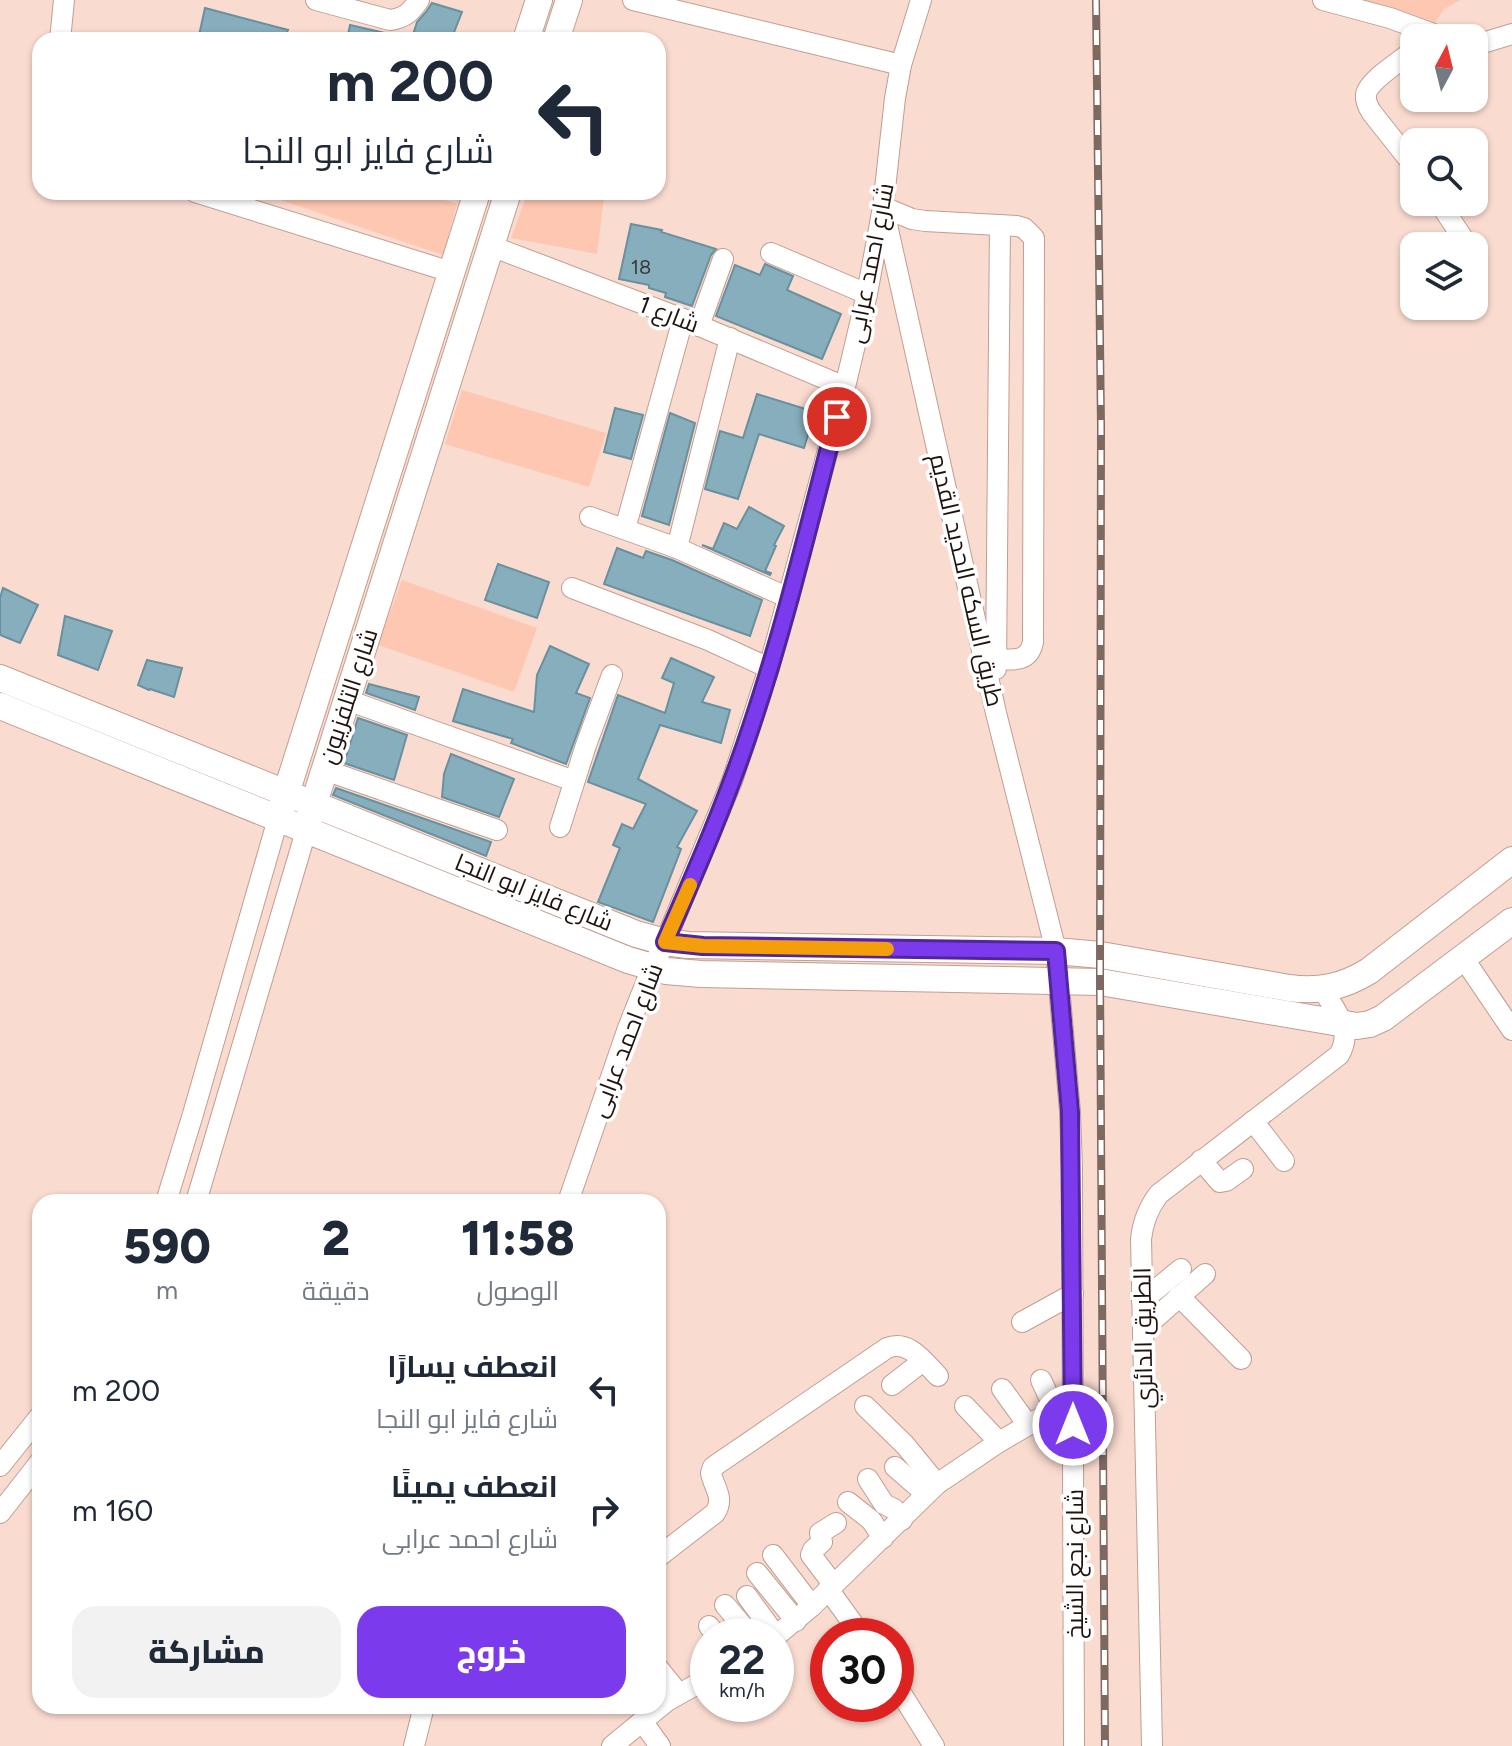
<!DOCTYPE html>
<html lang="ar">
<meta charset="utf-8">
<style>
body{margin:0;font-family:Figtree,Cairo,sans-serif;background:#f2f2f3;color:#1f2937;direction:rtl;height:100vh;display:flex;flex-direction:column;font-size:30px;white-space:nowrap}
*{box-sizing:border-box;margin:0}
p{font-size:26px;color:#747a83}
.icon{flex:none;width:44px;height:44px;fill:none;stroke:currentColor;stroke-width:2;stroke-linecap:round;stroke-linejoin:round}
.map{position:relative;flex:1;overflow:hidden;direction:ltr}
.details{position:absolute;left:32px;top:1194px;width:634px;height:520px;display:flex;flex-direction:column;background:#fff;border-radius:24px;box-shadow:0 2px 6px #0004;direction:rtl}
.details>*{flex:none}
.banner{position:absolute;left:32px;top:32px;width:634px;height:168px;border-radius:24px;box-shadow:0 2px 6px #0004;direction:rtl;background:#fff;color:#1f2937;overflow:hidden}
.needle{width:52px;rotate:7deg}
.buttons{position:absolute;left:1400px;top:24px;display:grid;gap:16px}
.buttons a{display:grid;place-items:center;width:88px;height:88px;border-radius:16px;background:#fff;box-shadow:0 2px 6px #0004;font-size:40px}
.speed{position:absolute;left:690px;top:1618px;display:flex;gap:16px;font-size:40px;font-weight:700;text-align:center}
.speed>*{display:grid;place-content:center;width:104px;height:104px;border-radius:50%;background:#fff;box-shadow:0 2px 6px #0004;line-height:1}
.speed small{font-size:20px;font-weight:400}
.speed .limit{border:12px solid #d22;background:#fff;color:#111}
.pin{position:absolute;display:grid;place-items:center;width:68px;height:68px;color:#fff;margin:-34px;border:4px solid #fff;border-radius:50%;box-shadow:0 2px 8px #0007}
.me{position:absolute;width:88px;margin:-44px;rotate:0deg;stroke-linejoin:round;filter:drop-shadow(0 0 6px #0008)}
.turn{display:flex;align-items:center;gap:28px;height:168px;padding:0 40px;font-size:36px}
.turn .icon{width:104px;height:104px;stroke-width:2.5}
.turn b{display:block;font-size:56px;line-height:68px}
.eta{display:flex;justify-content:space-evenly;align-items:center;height:136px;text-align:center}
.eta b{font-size:48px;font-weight:800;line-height:56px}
.primary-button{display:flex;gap:16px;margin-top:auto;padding:16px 40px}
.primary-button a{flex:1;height:92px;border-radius:24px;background:#7c3aed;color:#fff;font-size:32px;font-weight:800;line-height:92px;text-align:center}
.primary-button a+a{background:#f2f2f3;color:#1f2937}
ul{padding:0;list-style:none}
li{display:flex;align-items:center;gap:24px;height:120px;padding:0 40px}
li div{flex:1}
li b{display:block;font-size:30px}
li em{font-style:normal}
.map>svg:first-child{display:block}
</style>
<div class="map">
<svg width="1512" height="1746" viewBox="0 0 1512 1746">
<rect width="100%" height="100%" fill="#fadbd0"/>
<g fill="#fec7b1">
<polygon points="1351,0 1461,0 1444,9 1434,24"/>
<polygon points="257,192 421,192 457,204 443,255"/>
<polygon points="528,192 622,192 619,198 604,198 597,254 511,238"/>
<polygon points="462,390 606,433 589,487 445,444"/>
<polygon points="402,580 537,628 514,692 378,645"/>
</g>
<g fill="#87aebc" stroke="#69909e" stroke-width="2">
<polygon points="432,3 462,12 451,40 425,40 413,35 417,22 426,12"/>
<polygon points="205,8 288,30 283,40 198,40"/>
<polygon points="350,25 394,35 394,40 347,40"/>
<polygon points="631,224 662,230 661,232 716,249 711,255 692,306 665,297 666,293 649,288 649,285 619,279"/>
<polygon points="765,264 793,276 787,290 841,314 822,359 716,316 735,265 760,275"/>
<polygon points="757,394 815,412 804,448 759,434 738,499 705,489 720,431 743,438"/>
<polygon points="615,408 643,415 631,459 604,452"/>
<polygon points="670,413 695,423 669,525 642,516"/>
<polygon points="749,507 784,526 774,545 776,546 765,571 771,573 770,575 702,545 713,549 724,523 737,529"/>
<polygon points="617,548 643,558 646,551 672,560 762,600 750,636 604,584"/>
<polygon points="498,564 549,582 537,618 485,600"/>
<polygon points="3,588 38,605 20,643 0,635 0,598"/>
<polygon points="65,616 112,631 98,670 58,655"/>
<polygon points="550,646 589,664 576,693 590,698 566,764 511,743 513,739 453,721 463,689 534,712 537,675"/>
<polygon points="671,658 714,677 702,702 730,710 721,743 660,725 638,779 697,811 677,847 681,849 653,922 598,902 620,848 613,845 622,824 633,829 646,804 588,782 618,695 665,713 674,683 662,678"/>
<polygon points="147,660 182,668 174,697 150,689 149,690 138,685"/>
<polygon points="369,684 419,697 415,710 366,693"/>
<polygon points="358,718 407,735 394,780 344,763"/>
<polygon points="451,754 514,779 499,817 442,797 444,774"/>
<polygon points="336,788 491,842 486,856 333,795"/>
</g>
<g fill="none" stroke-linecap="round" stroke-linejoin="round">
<g stroke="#c29e90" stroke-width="22">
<g id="minor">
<path d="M316 0 390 20C405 18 411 12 419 0"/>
<polyline points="633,0 901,65"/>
<polyline points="1323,0 1390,18 1444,38"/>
<polyline points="60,40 64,0"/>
<polyline points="1474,42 1486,42 1512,34"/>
<path d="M1414 50C1402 60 1369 80 1366 94 1365 101 1368 107 1372 113L1414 166"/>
<polyline points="195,192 451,272"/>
<polyline points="1439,202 1462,237"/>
<polyline points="883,207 996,713 1056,951 1070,1112 1072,1168 1074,1746"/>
<path d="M883 207 912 219 925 221 1017 226 1024 228 1034 238 1033 642C1029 662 1014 660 997 659"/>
<polyline points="491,246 683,319 845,387"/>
<polyline points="771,253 867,294"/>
<polyline points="699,326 723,259"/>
<polyline points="590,517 677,548 789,598"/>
<polyline points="625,529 683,319"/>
<polyline points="677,548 730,338"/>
<polyline points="572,588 708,640 769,668"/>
<polyline points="996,669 1000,225"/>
<polyline points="347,700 574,781"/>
<polyline points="325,770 497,830"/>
<polyline points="560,827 586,745 612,675"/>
<polyline points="1464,959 1512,1030"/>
<polyline points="1253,1121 1284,1161"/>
<polyline points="1201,1160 1220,1182 1226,1181 1243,1169"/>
<polyline points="166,1202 193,1114 278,819"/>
<polyline points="196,1202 306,831"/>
<polyline points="568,1202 628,1028 652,968 665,942 732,781 769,668 845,387 867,294 883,207 895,98 901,65 921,0"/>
<polyline points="1179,1296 1241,1359"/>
<polyline points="1142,1301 1181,1269"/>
<polyline points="1022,1322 1073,1294"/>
<polyline points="1143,1329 1205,1274"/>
<polyline points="1041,1380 1055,1410"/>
<polyline points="892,1385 923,1361"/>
<polyline points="1002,1389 1028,1425"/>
<polyline points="865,1406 905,1445 937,1484"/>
<polyline points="965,1406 999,1442"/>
<polyline points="0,1466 40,1416"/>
<polyline points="895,1467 926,1494"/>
<polyline points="868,1479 884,1504 894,1509 902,1520"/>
<polyline points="848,1502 871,1520 883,1538"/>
<polyline points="0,1513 40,1462"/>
<polyline points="773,1555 812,1606"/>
<path d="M658 1557 715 1513C725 1498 714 1488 711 1473L713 1467 887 1348C909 1339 924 1362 938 1376"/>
<polyline points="757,1573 796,1621"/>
<polyline points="833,1584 811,1555 813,1550 822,1542 820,1533 836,1523"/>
<polyline points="828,1589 862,1636"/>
<polyline points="747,1596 776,1636"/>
<polyline points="725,1605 751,1636"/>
<polyline points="709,1626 716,1636"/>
<polyline points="776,1636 812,1606 937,1484 999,1442 1073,1399"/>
<polyline points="658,1668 679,1694"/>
<polyline points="896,1685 934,1746"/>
<polyline points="642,1721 660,1746"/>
<polyline points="414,1746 424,1706"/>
<polyline points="612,1746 667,1701 708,1678"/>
<path d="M1152 1746 1141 1239C1143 1221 1148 1208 1159 1194L1339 1055C1354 1030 1336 1012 1323 990"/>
</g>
</g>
<g stroke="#c29e90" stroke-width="28">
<g id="major">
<polyline points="526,40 539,0"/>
<polyline points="556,40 569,0"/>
<path d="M0 678 636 934 665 942 688 945 1056 951 1101 955 1289 988C1319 992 1343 987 1369 971L1512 860"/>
<polyline points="0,706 628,960 666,971 701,974 1100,982 1357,1026 1370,1024 1383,1018 1512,921"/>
<polyline points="282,806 477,192"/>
<polyline points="309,819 508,192"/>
</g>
</g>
<use href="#minor" stroke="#fff" stroke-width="20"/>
<use href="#major" stroke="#fff" stroke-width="26"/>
<g stroke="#7e6961" stroke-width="8">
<polyline id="rail" points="1096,0 1101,427 1100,982 1105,1746"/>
</g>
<use href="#rail" stroke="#fff" stroke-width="5" stroke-dasharray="15" stroke-linecap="butt"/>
</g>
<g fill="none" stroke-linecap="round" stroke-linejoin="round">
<g stroke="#51269a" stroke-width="20">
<path id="route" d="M837 417C810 520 785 626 751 727 727 800 696 871 665 942L703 946 1056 951 1070 1112 1073 1425"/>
</g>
<use href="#route" stroke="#7c3aed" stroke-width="14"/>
<polyline stroke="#f59e0b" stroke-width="14" points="690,885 665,942 703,946 887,949"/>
</g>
<g text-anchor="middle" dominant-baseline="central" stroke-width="7" stroke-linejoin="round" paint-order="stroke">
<g font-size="20" fill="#3a3a3a">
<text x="641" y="267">18</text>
</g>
<g font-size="24" fill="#20130e" stroke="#fff">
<text transform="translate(870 263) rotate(-79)">شارع احمد عرابى</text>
<text transform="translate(669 314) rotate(21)">شارع 1</text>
<text transform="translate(967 580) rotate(77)">طريق السكه الحديد القديم</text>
<text transform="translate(348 696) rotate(-72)">شارع التلفزيون</text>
<text transform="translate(534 892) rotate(22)">شارع فايز ابو النجا</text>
<text transform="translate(626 1040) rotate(-69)">شارع احمد عرابى</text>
<text transform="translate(1143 1338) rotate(-91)">الطريق الدائري</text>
<text transform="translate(1074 1564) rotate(-90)">شارع نجع الشيخ</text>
</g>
</g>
</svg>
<div class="buttons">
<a><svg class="needle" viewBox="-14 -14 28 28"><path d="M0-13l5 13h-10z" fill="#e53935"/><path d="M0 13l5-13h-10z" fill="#747a83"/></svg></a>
<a><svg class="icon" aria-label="search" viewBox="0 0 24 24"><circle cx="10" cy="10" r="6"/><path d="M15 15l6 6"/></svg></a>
<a><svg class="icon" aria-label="layers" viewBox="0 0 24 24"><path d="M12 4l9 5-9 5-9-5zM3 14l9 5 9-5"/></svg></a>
</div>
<div class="speed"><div>22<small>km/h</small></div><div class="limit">30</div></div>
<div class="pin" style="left:837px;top:417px;background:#d93025"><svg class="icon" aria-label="arrive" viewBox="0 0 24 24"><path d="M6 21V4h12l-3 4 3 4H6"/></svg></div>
<svg class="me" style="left:1073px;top:1425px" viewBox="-20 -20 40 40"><circle r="17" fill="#7c3aed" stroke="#fff" stroke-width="3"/><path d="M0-11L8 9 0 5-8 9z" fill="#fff"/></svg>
<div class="banner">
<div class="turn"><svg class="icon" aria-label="left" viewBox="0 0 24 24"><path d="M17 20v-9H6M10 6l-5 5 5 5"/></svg><div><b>200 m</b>شارع فايز ابو النجا</div></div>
</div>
<section class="details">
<div class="eta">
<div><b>11:58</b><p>الوصول</p></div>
<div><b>2</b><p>دقيقة</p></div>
<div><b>590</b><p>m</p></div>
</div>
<ul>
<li><svg class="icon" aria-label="left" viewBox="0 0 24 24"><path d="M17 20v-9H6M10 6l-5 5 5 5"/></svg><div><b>انعطف يسارًا</b><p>شارع فايز ابو النجا</p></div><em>200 m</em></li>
<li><svg class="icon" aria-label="right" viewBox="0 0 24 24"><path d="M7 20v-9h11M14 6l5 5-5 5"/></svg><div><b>انعطف يمينًا</b><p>شارع احمد عرابى</p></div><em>160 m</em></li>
</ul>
<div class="primary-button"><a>خروج</a><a>مشاركة</a></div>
</section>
</div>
